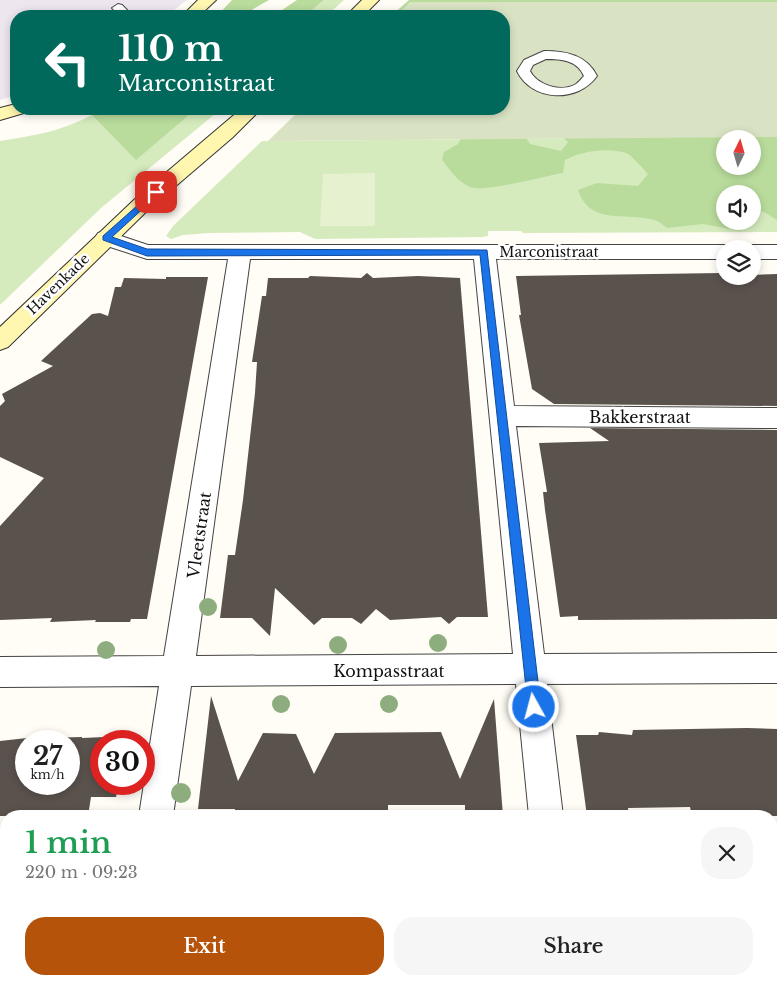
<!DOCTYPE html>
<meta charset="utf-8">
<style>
body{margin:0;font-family:"Libre Baskerville",serif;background:#f6f6f6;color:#222;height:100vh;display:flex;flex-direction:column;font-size:19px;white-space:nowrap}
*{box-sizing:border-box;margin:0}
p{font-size:16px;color:#767676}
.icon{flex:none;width:28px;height:28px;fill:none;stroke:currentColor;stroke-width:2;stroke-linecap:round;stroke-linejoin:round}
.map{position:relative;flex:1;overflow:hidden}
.drawer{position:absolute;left:0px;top:810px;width:778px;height:175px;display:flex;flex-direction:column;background:#fff;border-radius:20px 20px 0 0;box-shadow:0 2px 8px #0003}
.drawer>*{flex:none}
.banner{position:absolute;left:10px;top:10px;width:500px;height:105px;border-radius:20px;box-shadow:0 2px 8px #0003;background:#00695c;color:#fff;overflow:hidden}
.needle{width:32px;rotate:5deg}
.buttons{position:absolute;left:716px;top:130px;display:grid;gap:10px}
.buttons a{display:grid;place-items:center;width:45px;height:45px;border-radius:50%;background:#fff;box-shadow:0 2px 8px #0003;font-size:25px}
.speed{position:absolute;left:15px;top:730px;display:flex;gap:10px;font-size:25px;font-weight:700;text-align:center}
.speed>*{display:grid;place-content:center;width:65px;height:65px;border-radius:50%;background:#fff;box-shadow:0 2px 8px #0003;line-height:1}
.speed small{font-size:12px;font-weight:400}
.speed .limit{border:8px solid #d22;background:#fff;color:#111}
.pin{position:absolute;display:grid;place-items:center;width:42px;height:42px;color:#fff;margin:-21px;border-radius:10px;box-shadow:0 2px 8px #0006}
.me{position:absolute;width:55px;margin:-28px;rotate:353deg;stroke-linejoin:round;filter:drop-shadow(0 0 4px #0008)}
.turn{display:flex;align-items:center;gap:18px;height:105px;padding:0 25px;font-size:22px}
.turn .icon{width:65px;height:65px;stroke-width:2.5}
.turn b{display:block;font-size:35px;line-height:42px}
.round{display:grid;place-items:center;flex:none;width:52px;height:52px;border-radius:20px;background:#f6f6f6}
.summary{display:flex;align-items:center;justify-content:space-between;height:85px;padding:0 25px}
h1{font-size:30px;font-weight:600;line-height:38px;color:#1e9e55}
.action{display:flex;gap:10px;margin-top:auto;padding:10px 25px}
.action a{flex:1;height:58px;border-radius:20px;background:#b45309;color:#fff;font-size:20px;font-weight:600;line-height:58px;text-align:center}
.action a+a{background:#f6f6f6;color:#222}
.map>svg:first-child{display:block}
</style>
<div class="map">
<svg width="777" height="985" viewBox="0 0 777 985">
<rect width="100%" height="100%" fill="#fffdf5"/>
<polygon fill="#eee6ef" points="0,0 187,0 166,16 16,16 16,95 0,100"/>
<g fill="#d5ebbd" fill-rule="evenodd">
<polygon points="324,0 344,0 326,16 305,16"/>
<path d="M196 109H221L101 208 0 305V141C33 136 62 131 92 115L136 159Z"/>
<path d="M777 137V232L523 233 521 231H488V236L482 237 315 239 300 232 209 233 183 235 171 239 166 236 173 226 262 141ZM725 139H752V166H725ZM725 194H752V221H725Z"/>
</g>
<g fill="#b9dc9c" fill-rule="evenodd">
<polygon points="232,0 269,0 241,16 217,16"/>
<polygon points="297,0 324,0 305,16 273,16"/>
<polygon points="409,0 777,0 777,4 391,16"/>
<polygon points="104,109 196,109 136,160 92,115"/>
<path d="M777 128V220L764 212 753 210 752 194H725V221H752L740 231 703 224 667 228C663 225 659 221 654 220 626 212 590 226 578 190L597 183 638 186 648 174C643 169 633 156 626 153 607 147 581 151 565 160L563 173C544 176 484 193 470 187 458 182 450 170 442 160L444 152 458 144 463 135 523 133 530 144 561 151 568 142 556 132ZM725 139H752V166H725Z"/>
</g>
<polygon fill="#d9e3c4" points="410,2 777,2 777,137 268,141 301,109 504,109 504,16 396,16"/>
<polygon fill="#e6f2cf" points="375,173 375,226 320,226 323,174"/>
<g fill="#5a524d" fill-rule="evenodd">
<polygon points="367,273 373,278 418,276 460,278 488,617 457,617 449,624 441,617 390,620 376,609 361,624 352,618 322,618 314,625 275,588 270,636 252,618 220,618 228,555 235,555 243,500 255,393 257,362 252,362 262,296 266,296 268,278 308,278 310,276 361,278"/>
<polygon points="722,273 725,273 725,276 777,274 777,406 554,404 532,389 519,315 521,315 516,276"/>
<polygon points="166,277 208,277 147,619 131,619 130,622 95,622 96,620 50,622 52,618 0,620 0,526 44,478 0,457 0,406 5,401 2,394 53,366 41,361 92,314 100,313 108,316 115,287 121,287 124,278 166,279"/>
<polygon points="590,428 777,430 777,619 578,620 578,616 560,617 545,510 543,492 547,492 539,443 609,441"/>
<polygon points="211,696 238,781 263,733 296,734 314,774 335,733 441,732 460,779 494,699 503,816 465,816 465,805 388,805 388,816 234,816 235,809 198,809"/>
<polygon points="747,728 777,729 777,816 692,816 690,807 628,808 629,816 587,816 576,735 598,735 599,732 632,735 633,730"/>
<path d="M45 736 46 738 82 737V738L127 736 126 741H101V784H119L116 797H91L88 816H0V741ZM26 741H69V784H26Z"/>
</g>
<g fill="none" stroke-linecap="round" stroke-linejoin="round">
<g stroke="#444" stroke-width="2">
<g id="lane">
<polygon points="118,4 122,5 133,16 120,16 112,8"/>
<path d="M544 51C566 51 587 55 597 76 578 103 532 102 517 71L524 60ZM546 59C561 59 577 60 584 76 582 78 579 82 576 84 561 93 537 85 530 71L533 65Z"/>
</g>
</g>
<g stroke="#444" stroke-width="2">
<g id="street">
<path d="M106 231 148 245H725L733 247 734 249H725V259H496L514 406 777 408V428L516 426 544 654 777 653V683L547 684 563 816H529L516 684 191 686 173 816H139L159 686 0 687V657L164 656 228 259H147L98 243 95 238 98 233ZM250 259H474L513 654 196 656Z"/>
<polygon points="752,245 777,245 777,259 752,259 752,249 743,249"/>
<polygon points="112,979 150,979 149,985 111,985"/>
<polygon points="545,979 583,979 584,985 546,985"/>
</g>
</g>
<g stroke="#333" stroke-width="2">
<g id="secondary">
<polygon points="198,0 216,0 199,16 182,16"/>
<polygon points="362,0 379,0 363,16 346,16"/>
<polygon points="16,104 16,109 26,109 24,113 0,120 0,108"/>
<polygon points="241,109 261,109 233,137 149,209 8,347 0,350 0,327 135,199"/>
</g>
</g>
<use href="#lane" fill="#fff" fill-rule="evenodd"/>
<use href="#street" fill="#fff" fill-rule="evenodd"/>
<use href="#secondary" fill="#fff6b0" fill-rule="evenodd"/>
</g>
<g fill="#8dad7f">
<circle cx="208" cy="607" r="9"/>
<circle cx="438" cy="643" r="9"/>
<circle cx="338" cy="645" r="9"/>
<circle cx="106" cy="650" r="9"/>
<circle cx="281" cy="704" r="9"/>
<circle cx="389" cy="704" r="9"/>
<circle cx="181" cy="793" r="10"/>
</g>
<polygon fill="#1a73e8" stroke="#114b97" points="156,189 159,190 159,194 112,237 147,249 487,250 541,707 539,712 534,713 530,712 528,707 480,255 147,256 103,240 103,236"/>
<g text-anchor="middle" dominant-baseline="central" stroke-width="5" stroke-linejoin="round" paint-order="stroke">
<g font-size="14" fill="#111" stroke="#fff">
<text x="549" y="252">Marconistraat</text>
<text transform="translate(58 284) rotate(-44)">Havenkade</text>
</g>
<g font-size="16" fill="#111" stroke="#fff">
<text x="640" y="417">Bakkerstraat</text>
<text transform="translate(199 535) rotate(-82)">Vleetstraat</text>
<text x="389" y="671">Kompasstraat</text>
</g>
</g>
</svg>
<div class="buttons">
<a><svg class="needle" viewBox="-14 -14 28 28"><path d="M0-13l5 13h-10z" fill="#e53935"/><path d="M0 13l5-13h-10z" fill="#767676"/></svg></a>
<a><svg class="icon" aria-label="sound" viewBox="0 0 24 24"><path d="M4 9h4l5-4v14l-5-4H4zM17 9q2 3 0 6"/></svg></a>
<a><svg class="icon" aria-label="layers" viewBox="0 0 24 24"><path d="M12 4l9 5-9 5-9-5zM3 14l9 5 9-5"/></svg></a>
</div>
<div class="speed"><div>27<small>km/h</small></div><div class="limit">30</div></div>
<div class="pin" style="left:156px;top:192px;background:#d93025"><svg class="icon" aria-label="arrive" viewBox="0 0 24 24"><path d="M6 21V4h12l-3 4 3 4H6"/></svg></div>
<svg class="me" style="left:534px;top:707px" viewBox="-20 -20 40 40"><circle r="17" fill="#1a73e8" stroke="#fff" stroke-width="3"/><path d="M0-11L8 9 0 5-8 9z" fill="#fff"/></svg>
<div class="banner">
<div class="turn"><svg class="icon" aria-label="left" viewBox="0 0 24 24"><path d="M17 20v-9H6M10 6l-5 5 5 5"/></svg><div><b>110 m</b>Marconistraat</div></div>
</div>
<section class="drawer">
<div class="summary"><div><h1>1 min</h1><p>220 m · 09:23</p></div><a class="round"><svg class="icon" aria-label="close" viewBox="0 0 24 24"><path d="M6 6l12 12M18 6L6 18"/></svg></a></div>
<div class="action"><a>Exit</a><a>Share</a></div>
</section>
</div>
